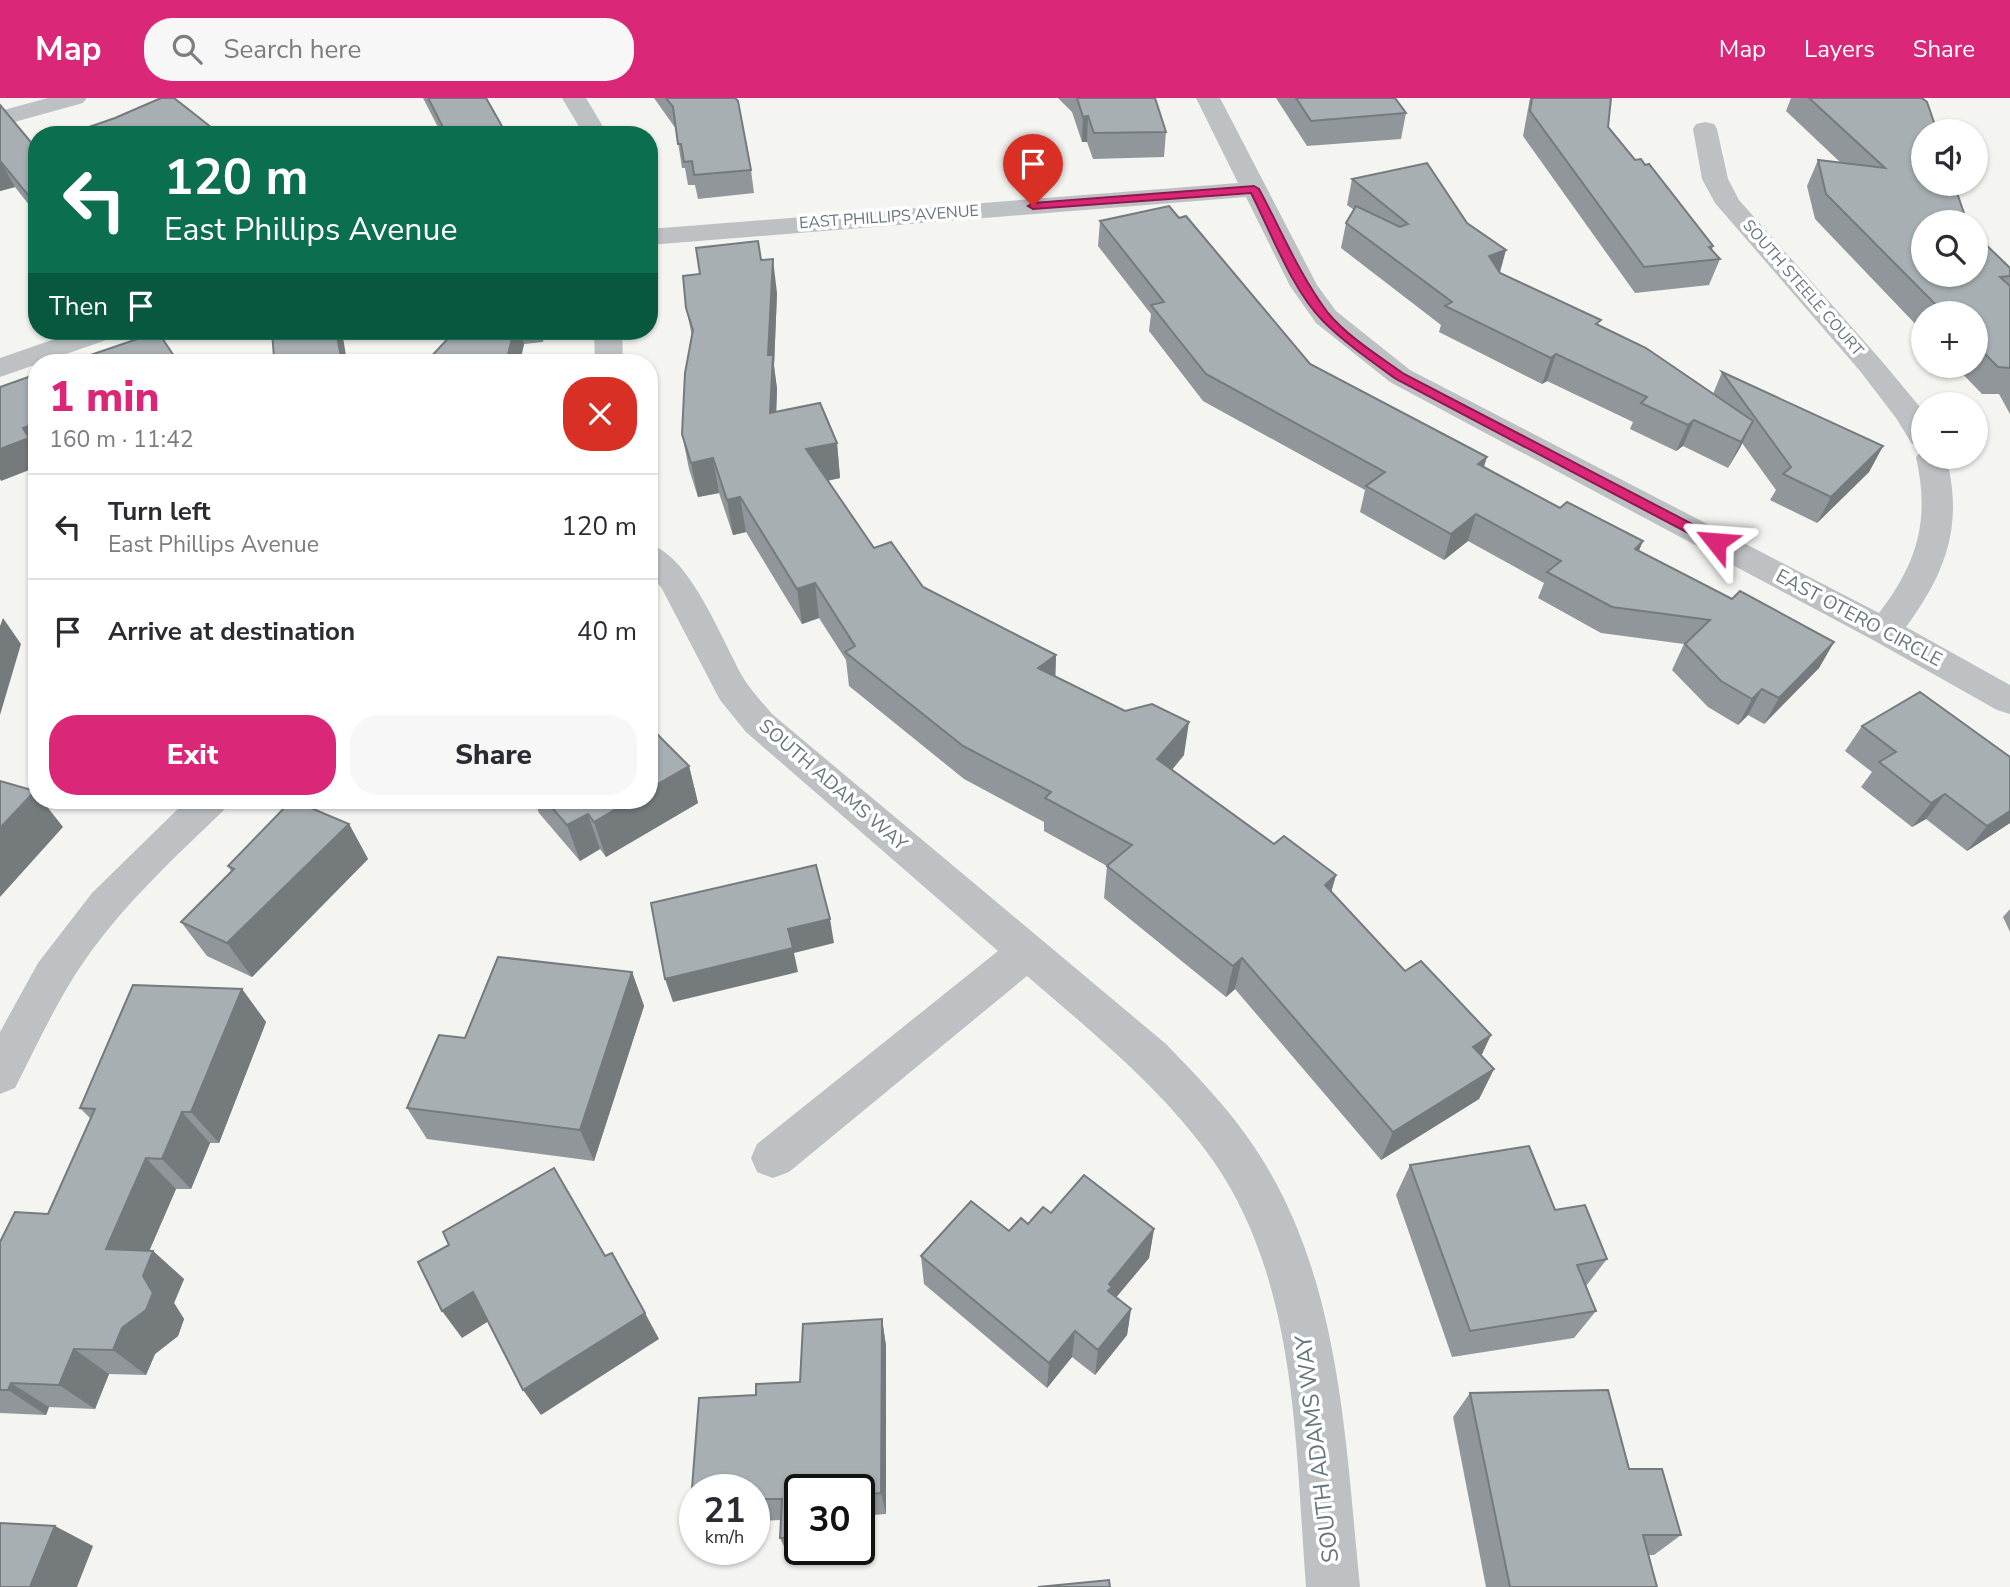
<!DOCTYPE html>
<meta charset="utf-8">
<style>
body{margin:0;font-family:"Nunito Sans",sans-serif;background:#f7f7f7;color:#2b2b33;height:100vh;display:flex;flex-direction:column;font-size:26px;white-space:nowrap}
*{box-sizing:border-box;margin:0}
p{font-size:23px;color:#7c7c81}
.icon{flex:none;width:38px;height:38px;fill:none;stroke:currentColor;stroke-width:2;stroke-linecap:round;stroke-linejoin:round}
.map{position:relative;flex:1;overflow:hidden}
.panel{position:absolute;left:28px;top:256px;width:630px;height:455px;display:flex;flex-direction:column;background:#fff;border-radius:28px;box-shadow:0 2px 5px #0004}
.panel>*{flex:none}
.banner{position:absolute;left:28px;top:28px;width:630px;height:214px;border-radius:28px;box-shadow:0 2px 5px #0004;background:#0b6e4f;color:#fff;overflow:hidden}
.controls{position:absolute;left:1911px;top:21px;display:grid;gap:14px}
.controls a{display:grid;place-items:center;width:77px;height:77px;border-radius:50%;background:#fff;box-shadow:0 2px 5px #0004;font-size:35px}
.speed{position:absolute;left:679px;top:1376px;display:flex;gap:14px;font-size:35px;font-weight:700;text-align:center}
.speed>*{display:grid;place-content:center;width:91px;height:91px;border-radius:50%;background:#fff;box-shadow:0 2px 5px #0004;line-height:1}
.speed small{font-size:18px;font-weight:400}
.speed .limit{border:4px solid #111;border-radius:10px;background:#fff;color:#111}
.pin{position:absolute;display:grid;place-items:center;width:60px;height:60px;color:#fff;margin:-72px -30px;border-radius:50% 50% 50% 0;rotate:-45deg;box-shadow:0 0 7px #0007}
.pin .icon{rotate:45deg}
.me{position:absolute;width:77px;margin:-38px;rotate:298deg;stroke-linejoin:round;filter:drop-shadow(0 0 5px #0008)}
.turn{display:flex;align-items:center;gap:24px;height:147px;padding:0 21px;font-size:32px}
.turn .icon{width:91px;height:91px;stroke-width:2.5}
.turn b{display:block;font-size:49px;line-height:60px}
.then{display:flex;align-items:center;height:66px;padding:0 21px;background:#0003;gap:14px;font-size:26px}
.round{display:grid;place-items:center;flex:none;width:74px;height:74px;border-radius:28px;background:#f7f7f7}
.head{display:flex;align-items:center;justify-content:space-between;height:119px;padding:0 21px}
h1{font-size:42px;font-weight:800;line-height:52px;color:#db2777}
.action{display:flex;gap:14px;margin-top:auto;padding:14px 21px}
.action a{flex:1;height:80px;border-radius:28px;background:#db2777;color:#fff;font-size:28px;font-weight:800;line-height:80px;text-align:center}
.action a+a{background:#f7f7f7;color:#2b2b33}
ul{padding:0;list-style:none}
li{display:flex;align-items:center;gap:21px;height:105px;padding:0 21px;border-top:2px solid #e1e1e2}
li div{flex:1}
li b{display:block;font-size:26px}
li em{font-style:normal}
header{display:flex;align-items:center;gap:42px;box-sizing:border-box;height:98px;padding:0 35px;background:#db2777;color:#fff}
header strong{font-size:33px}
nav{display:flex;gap:38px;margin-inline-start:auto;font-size:24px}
.search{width:490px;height:63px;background:#f7f7f7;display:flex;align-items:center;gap:18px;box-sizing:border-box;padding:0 24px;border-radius:28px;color:#7c7c81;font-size:26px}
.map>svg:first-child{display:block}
</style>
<header>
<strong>Map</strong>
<div class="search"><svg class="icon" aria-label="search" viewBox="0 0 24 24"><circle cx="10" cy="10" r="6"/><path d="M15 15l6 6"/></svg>Search here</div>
<nav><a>Map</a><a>Layers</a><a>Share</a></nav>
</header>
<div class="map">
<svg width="2010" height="1489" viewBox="0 0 2010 1489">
<rect width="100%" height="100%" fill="#f4f4f1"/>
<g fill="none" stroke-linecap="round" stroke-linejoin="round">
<g fill="#bdc1c4" fill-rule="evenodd">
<polygon points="48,0 87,0 83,5 0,28 0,13"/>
<polygon points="562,0 586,0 608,37 584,37"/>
<path d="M1196 0H1220L1317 187 1336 213 1410 272 1879 515C1918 464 1930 422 1916 359L1923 351V359H1946C1964 426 1946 475 1906 529L2010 587V616L1997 612 1873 542 1390 284 1316 225 1290 188 1246 99 649 147V131L1238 85Z"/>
<polygon points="1705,24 1714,26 1717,31 1728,81 1739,102 1880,261 1920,309 1923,315 1923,348 1912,346 1896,320 1860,273 1715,105 1702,81 1693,31 1696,26"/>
<polygon points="78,233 119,233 115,239 0,279 0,260"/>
<polygon points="594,233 622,233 623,264 595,264"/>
<path d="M649 446C691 458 723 545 744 581 752 594 763 605 772 616L1166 946C1198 979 1230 1012 1255 1050 1341 1179 1345 1341 1360 1489H1306C1295 1347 1298 1186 1214 1064 1163 991 1094 936 1027 878L789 1074 773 1080 757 1074 751 1060 757 1046 998 853 746 634 720 602 661 489 649 477Z"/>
<path d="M187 702H230L224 712C175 759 124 806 85 862 57 902 37 947 15 990L0 996V934L38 865 92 795Z"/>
</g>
</g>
<g fill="#90969a">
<polygon points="423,0 486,0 507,37 442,37"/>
<polygon points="654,0 735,0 751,72 754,95 698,101 695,87 688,87 685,70 682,70 676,31"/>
<polygon points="1058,0 1155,0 1166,34 1164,59 1093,61 1087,44 1082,44 1072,14"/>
<polygon points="1276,0 1395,0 1406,15 1401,41 1307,48"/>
<polygon points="1530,0 1611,0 1608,29 1635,62 1713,148 1712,152 1720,161 1709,187 1635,195 1523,38"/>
<polygon points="1791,0 1922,0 1923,124 2010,170 2010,316 1999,296 1982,296 1955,268 1976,268 1976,215 1923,215 1923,234 1815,121 1807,88 1818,62 1841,65 1786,13"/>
<polygon points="0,7 34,48 37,47 37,117 15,89 0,93"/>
<polygon points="1352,81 1500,175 1599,228 1713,296 1722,274 1883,348 1869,374 1817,425 1770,402 1776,392 1742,345 1728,370 1683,348 1676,353 1630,331 1633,324 1547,283 1542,286 1439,234 1441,227 1341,150 1346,125 1354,112 1347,107"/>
<polygon points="1100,123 1310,266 1484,369 1639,453 1732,501 1834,544 1819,570 1764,626 1748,617 1738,627 1708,609 1672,572 1684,546 1601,535 1538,500 1544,485 1468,443 1444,462 1360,414 1365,392 1203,303 1149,233 1151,216 1098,148"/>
<polygon points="761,162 777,195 774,268 777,291 776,314 837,345 840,380 827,383 874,450 923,489 1056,557 1055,578 1184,657 1172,672 1274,746 1336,777 1331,793 1494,971 1479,1001 1381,1062 1235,891 1226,899 1104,800 1107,768 1044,733 1044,724 964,681 849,588 846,562 819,520 802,526 746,434 733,437 719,395 698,399 689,371 682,336 692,238 686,210 700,176"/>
<polygon points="455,233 544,233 543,244 524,246 520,264 426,264"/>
<polygon points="1862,628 2010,659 2010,725 1967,753 1926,721 1912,729 1861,689 1872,674 1845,653"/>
<polygon points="689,668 698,705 606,759 600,751 580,763 539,715 534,702 649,702"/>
<polygon points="349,726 368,761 252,879 207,858 181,824 231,773 228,768"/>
<polygon points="2010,811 2010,834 2003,819"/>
<polygon points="632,874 644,908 594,1063 427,1041 407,1010 465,940"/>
<polygon points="242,891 266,924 219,1045 210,1045 191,1091 176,1091 149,1153 153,1153 184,1181 174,1205 184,1221 178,1238 155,1256 146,1277 109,1276 95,1311 49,1309 46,1317 0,1315 0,1144 48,1116 91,1021 80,1010"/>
<polygon points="1410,1067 1555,1112 1607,1161 1586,1188 1596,1213 1574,1240 1452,1259 1396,1097"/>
<polygon points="1051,1115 1154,1131 1149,1160 1116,1199 1131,1211 1127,1237 1095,1277 1072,1259 1047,1290 924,1186 921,1158 1009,1133"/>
<polygon points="882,1221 886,1248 886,1416 859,1418 859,1391 800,1391 800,1451 846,1451 846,1456 789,1459 780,1440 781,1422 754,1423 754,1391 695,1391 695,1409 691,1403 699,1300 756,1297 756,1286 800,1284 803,1226"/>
<polygon points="1470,1295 1629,1371 1681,1437 1654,1457 1649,1457 1657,1489 1486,1489 1453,1319"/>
</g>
<g fill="#757a7d">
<polygon points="1088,18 1087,44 1082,44 1083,19"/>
<polygon points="0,64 1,64 15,89 0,93"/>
<polygon points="1506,152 1499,178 1489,158"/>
<polygon points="773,161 777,195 774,268 777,291 775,350 770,315 768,257"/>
<polygon points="336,233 342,233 347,264 315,264"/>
<polygon points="514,233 520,233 524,246 520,264 506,264"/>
<polygon points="540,233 544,233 543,244"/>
<polygon points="1556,256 1547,283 1542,286 1551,260"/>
<polygon points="1694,322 1683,348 1676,353 1688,327"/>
<polygon points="1753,323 1740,350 1728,370 1741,344"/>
<polygon points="37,325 37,369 1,383 0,381 0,351 23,330"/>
<polygon points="837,345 840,380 810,386 806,351"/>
<polygon points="1883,348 1869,374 1817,425 1831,399"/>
<polygon points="1487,359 1479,385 1478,366"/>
<polygon points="713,360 719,395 698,399 691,365"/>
<polygon points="740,399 746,434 733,437 727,402"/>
<polygon points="1476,416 1468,443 1444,462 1451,436"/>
<polygon points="1643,443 1632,470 1635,451"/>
<polygon points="815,485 819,520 802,526 797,491"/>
<polygon points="3,520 21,546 0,617 0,528"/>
<polygon points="1834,544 1819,570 1764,626 1779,600"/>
<polygon points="1056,557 1055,591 1038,570"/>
<polygon points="1762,591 1748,617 1738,627 1752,601"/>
<polygon points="1189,624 1184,657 1153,694 1157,661"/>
<polygon points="689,668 698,705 606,759 594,724 631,702 649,702 649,691"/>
<polygon points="35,693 37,696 37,702 42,702 63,729 0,799 0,730"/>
<polygon points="1945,696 1926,721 1912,729 1931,705"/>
<polygon points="2010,713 2010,725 1967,753 1987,728"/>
<polygon points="588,716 600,751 580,763 567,727"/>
<polygon points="349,726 368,761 252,879 227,845"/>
<polygon points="1336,777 1327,809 1325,787"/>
<polygon points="830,821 834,845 794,855 798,874 673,904 665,881 788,831"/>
<polygon points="1242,860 1235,891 1226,899 1233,868"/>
<polygon points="632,874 644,908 594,1063 580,1032"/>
<polygon points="242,891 266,924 219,1045 191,1014"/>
<polygon points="1491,937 1477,967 1473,949"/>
<polygon points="1494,971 1479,1001 1381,1062 1393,1034"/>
<polygon points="182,1014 210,1045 191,1091 162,1061"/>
<polygon points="146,1060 176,1091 138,1179 106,1151"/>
<polygon points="1154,1131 1149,1160 1109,1208 1109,1186"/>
<polygon points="153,1153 184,1181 174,1205 184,1221 178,1238 155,1256 146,1277 113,1252"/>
<polygon points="473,1194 492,1221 462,1240 442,1213"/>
<polygon points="1131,1211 1127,1237 1095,1277 1098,1252"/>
<polygon points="645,1215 659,1241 541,1317 523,1292"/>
<polygon points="882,1221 886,1248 886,1416 881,1395"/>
<polygon points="1075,1233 1072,1259 1047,1290 1049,1265"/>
<polygon points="74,1251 109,1276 95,1311 59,1287"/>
<polygon points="11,1285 49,1309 46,1317 8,1292"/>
<polygon points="55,1428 93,1448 77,1489 30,1489"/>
</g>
<g fill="#a7afb3" stroke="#757a7d" stroke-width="2">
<polygon points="161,0 174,0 221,37 66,37 115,20"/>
<polygon points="428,0 486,0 507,37 447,37"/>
<polygon points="666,0 735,0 738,3 751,72 694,77 692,63 684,64 681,46 678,46 673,9"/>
<polygon points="1077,0 1155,0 1166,34 1094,35 1088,18 1083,19"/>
<polygon points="1296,0 1395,0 1406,15 1311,23"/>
<polygon points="1532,0 1611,0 1608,29 1635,62 1641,61 1645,67 1649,66 1713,148 1709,149 1720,161 1644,169 1530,13"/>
<polygon points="1809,0 1922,0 1927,4 1937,33 1923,33 1923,86 1954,86 1967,124 1923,124 1923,177 1976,177 1976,137 2010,170 2010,178 2000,179 2010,188 2010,270 1998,269 1976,247 1976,215 1944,215 1826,96 1818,62 1885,70"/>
<polygon points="0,7 34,48 37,47 37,108 1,64 0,64"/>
<polygon points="1427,65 1467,125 1506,152 1489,158 1500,175 1601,222 1596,226 1646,250 1753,323 1741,344 1694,322 1688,327 1641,305 1647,299 1556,256 1551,260 1445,208 1452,204 1346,125 1356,108 1400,129 1408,126 1352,81"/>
<polygon points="1169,108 1179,120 1186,118 1310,266 1487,359 1478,366 1560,410 1567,404 1643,443 1635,451 1732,501 1740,493 1834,544 1779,600 1762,591 1752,601 1721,583 1685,546 1710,522 1612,509 1547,474 1561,463 1476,416 1451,436 1366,388 1385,374 1206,276 1151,207 1164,204 1100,123"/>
<polygon points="758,143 761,162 773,161 768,257 773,257 770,315 820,305 837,345 806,351 874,450 891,444 923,489 1056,557 1038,570 1125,613 1152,606 1189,624 1157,661 1274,746 1284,738 1336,777 1325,787 1405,873 1421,863 1491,937 1473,949 1494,971 1393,1034 1242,860 1233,868 1107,768 1132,747 1045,700 1051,694 963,648 845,554 855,548 815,485 797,491 740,399 727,402 713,360 691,365 682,336 685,275 693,232 686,210 683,178 700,176 696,150"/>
<polygon points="272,233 336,233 341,259 315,264 278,264 277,259 274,260"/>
<polygon points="455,233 514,233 506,264 426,264"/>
<polygon points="158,234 178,264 70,264"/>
<polygon points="1722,274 1883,348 1831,399 1783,376 1791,369"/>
<polygon points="37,276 37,325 23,330 29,340 0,351 0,289"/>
<polygon points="1920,594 2010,659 2010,713 1987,728 1945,696 1931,705 1879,664 1896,654 1862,628"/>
<polygon points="649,628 689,668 649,691"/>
<polygon points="0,683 35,693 0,730"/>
<polygon points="292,702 349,726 227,845 181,824 234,771 228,768"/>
<polygon points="545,702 631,702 594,724 588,716 567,727"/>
<polygon points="816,767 830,821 788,831 793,850 665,881 651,805"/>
<polygon points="498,859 632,874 580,1032 407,1010 439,937 465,940"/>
<polygon points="133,887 242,891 191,1014 182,1014 162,1061 146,1060 106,1151 153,1153 143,1178 153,1195 146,1212 122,1230 113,1252 74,1251 59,1287 11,1285 8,1292 0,1292 0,1144 15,1114 48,1116 95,1011 80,1010"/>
<polygon points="1529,1048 1555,1112 1585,1107 1607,1161 1577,1167 1596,1213 1470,1233 1410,1067"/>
<polygon points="554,1070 605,1158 612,1155 645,1215 523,1292 473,1194 442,1213 418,1164 449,1147 443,1134"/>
<polygon points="1084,1077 1154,1131 1109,1186 1112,1189 1108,1193 1131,1211 1098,1252 1075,1233 1049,1265 921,1158 971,1103 1009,1133 1021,1120 1028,1126 1043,1109 1051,1115"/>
<polygon points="882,1221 881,1395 859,1397 859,1391 800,1391 800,1439 780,1440 782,1401 754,1401 754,1391 695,1391 695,1402 691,1403 699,1300 756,1297 756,1286 800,1284 803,1226"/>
<polygon points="1608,1292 1629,1371 1662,1371 1681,1437 1643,1437 1657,1489 1510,1489 1470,1295"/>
<polygon points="0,1425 55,1428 30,1489 0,1489"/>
<polygon points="1109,1482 1110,1489 1038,1489"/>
</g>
<path fill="#db2777" stroke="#8e194d" stroke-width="2" d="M1254 88 1259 91C1281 132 1300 178 1328 215 1348 239 1379 258 1404 276L1721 441V447H1711L1396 281C1371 263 1345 245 1323 223 1292 192 1271 134 1251 95L1033 111 1028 108 1033 105Z"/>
<g text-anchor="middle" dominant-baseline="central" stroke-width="7" stroke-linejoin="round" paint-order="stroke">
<g font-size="16" fill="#657680" stroke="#fff">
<text transform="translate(889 119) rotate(-4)">EAST PHILLIPS AVENUE</text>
<text transform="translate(1803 190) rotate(49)">SOUTH STEELE COURT</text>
</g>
<g font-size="19" fill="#657680" stroke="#fff">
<text transform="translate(1859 520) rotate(28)">EAST OTERO CIRCLE</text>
<text transform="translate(833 687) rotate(41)">SOUTH ADAMS WAY</text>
</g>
<g font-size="23" fill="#657680" stroke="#fff">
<text transform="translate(1317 1351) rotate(-97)">SOUTH ADAMS WAY</text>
</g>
</g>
</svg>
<div class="controls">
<a><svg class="icon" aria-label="sound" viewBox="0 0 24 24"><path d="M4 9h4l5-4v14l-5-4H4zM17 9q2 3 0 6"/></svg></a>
<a><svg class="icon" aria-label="search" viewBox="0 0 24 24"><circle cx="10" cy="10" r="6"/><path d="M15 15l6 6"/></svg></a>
<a>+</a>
<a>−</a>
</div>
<div class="speed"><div>21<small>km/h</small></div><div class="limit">30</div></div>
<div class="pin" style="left:1033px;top:108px;background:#d93025"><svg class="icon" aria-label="arrive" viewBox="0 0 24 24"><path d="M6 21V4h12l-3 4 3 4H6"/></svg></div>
<svg class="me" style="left:1716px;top:444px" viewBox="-20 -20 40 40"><path d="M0-17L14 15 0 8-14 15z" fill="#db2777" stroke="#fff" stroke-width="4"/></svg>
<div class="banner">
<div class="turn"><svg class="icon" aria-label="left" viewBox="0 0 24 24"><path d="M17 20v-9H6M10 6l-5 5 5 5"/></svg><div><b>120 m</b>East Phillips Avenue</div></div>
<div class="then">Then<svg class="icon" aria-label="arrive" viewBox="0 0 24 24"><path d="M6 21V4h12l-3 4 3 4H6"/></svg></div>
</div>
<section class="panel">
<div class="head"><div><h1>1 min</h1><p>160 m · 11:42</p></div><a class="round" style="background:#d93025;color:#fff"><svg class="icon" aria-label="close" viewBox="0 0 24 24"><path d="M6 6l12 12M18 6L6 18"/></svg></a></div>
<ul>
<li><svg class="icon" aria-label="left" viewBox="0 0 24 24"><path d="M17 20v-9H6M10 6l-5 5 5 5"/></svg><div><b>Turn left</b><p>East Phillips Avenue</p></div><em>120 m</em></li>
<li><svg class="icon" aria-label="arrive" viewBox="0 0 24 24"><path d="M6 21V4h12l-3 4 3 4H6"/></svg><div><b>Arrive at destination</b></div><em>40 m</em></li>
</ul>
<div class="action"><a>Exit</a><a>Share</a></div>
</section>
</div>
